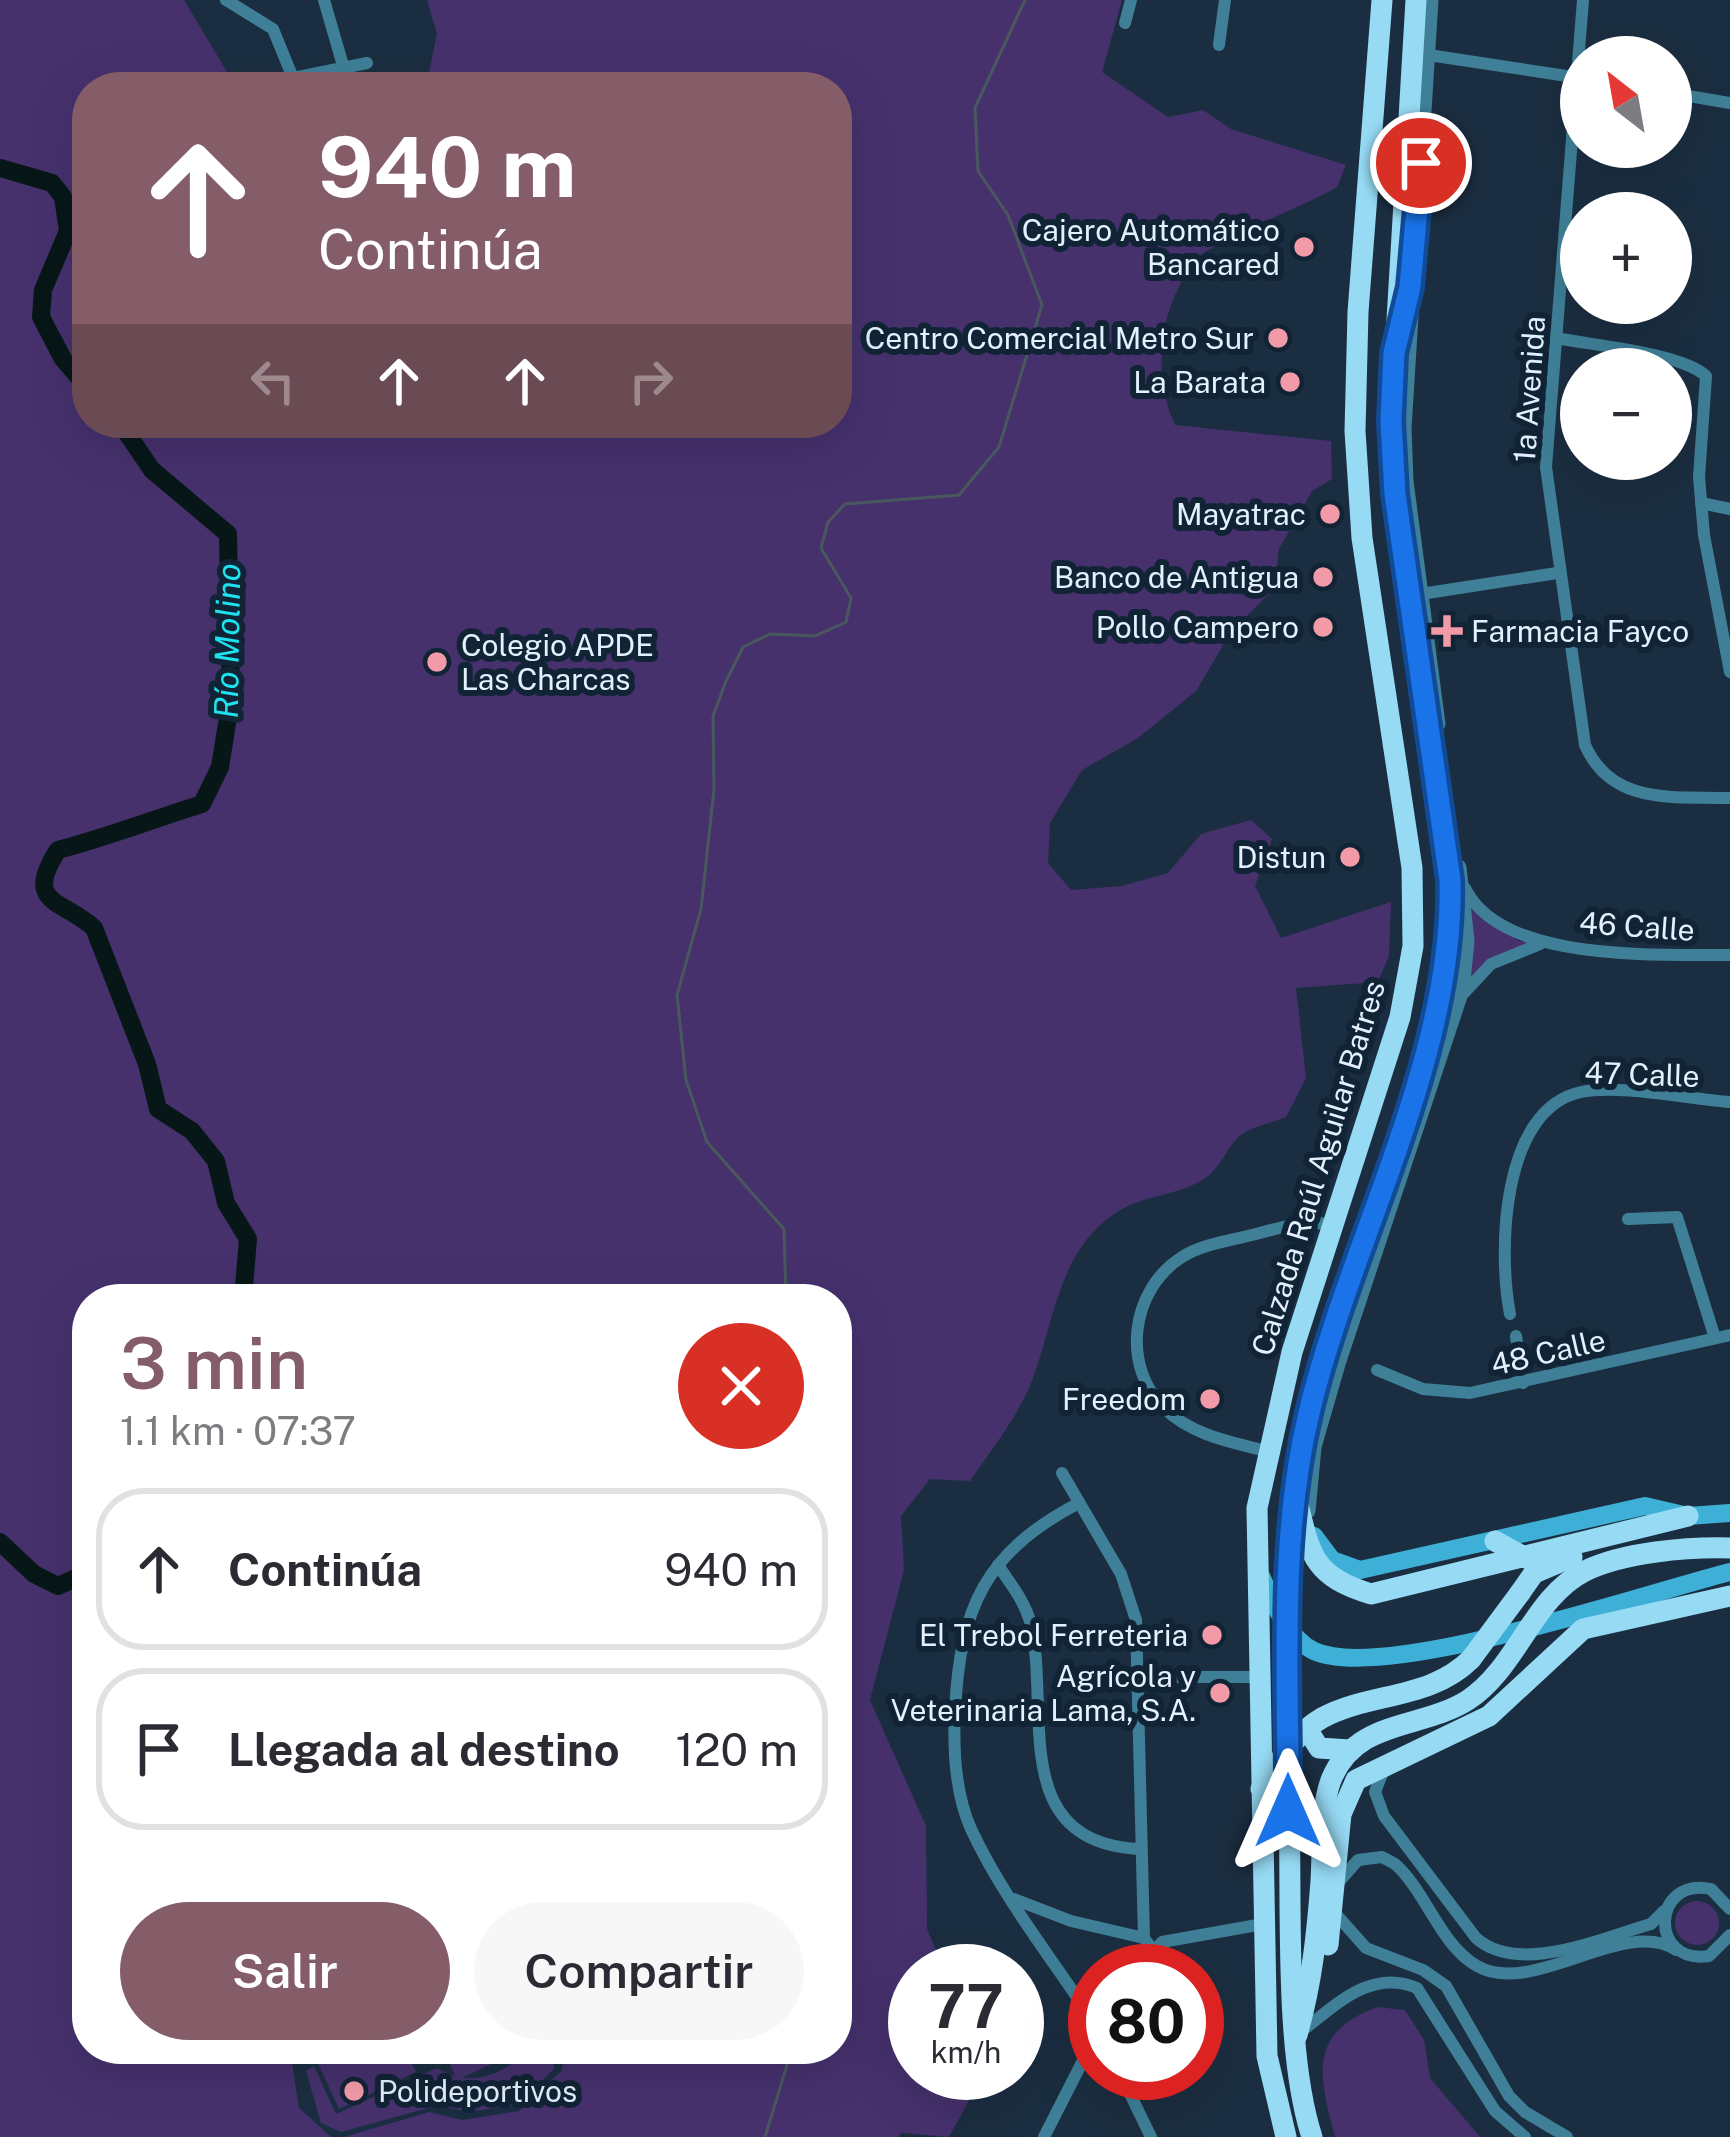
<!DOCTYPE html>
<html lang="es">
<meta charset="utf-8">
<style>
body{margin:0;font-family:"Public Sans",sans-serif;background:#f7f7f7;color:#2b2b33;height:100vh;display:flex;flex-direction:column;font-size:45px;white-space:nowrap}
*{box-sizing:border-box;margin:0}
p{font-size:39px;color:#7c7c81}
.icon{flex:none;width:66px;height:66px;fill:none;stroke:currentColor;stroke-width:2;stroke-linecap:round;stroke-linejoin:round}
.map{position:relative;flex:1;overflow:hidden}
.sheet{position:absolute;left:72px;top:1284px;width:780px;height:780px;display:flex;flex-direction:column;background:#fff;border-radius:48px;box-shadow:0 12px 48px #0002}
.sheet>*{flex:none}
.hud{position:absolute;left:72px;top:72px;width:780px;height:366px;border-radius:48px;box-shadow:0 12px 48px #0002;background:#855d68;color:#fff;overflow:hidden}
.needle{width:78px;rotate:329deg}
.tools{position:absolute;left:1560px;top:36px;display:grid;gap:24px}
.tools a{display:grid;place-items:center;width:132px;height:132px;border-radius:50%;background:#fff;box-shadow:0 12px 48px #0002;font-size:60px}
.speed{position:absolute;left:888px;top:1944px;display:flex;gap:24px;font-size:60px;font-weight:700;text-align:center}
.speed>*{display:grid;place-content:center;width:156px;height:156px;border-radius:50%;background:#fff;box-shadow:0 12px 48px #0002;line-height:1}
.speed small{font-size:30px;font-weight:400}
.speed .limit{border:18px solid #d22;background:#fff;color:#111}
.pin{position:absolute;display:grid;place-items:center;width:102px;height:102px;color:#fff;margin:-51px;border:6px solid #fff;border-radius:50%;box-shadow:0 3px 12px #0007}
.me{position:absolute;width:132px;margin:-66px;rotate:0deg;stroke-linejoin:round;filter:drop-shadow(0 0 9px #0008)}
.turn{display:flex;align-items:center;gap:42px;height:252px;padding:0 48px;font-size:54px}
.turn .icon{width:156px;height:156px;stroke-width:2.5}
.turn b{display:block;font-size:84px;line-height:102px}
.lanes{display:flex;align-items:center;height:114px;padding:0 48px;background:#0003;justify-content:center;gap:60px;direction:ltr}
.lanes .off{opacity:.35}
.round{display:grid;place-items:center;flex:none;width:126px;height:126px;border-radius:63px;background:#f7f7f7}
.head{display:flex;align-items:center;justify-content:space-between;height:204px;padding:0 48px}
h1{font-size:72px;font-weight:600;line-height:90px;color:#855d68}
.action{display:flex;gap:24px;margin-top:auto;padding:24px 48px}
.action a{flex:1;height:138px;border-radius:72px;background:#855d68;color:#fff;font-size:48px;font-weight:600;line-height:138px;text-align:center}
.action a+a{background:#f7f7f7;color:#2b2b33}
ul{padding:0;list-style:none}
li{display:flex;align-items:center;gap:36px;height:162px;margin:0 24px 18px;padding:0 24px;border:6px solid #e1e1e2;border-radius:48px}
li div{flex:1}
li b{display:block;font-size:45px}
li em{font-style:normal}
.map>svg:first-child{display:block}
</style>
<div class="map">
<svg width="1730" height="2137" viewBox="0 0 1730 2137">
<rect width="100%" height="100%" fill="#1b2e41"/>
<g fill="#46316d">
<path d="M0 0H184L236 87H87V423H837V87H426L437 34 427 0H1122L1102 72 1168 117 1203 110 1231 129 1346 165 1337 187C1310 204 1210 242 1197 259 1159 305 1151 373 1175 425L1331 441 1332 479 1312 491 1279 549 1275 588 1231 632 1196 691 1138 738 1082 770 1050 823 1048 863 1071 890 1122 886 1168 873 1201 834 1251 820 1272 839 1255 886 1281 938 1391 902 1389 956 1378 982 1296 988 1306 1078 1286 1117C1272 1123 1254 1126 1242 1134 1228 1144 1222 1166 1207 1177 1173 1200 1142 1191 1106 1220 1058 1259 1053 1324 1033 1378 1019 1415 992 1449 970 1481L930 1479 901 1516 904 1570 870 1700 926 1826 927 1929 945 1971H915V2073H984L949 2137 901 2133 898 2137H344L429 2112 462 2120 519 2111 562 2070 564 2049H837V1299H87V2049H290L299 2108 331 2137H0Z"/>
<polygon points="1469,902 1519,941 1542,943 1468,982"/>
<circle cx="1697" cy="1923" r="22"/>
<path d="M1377 2007 1405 2010 1424 2040 1430 2078 1480 2137H1335C1319 2075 1307 2034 1377 2007Z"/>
<polygon points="327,2049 405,2049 416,2072 339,2109 314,2055"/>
<polygon points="443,2049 521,2049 522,2050 457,2080"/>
<path d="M537 2049 554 2054V2069L517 2105 468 2112 439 2105 341 2132 321 2123 306 2071 314 2066 336 2114 437 2068C478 2091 498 2071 537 2049Z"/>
</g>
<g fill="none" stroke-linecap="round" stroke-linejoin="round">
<g stroke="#49585d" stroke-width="3">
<polyline points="786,1299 784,1229 707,1142 686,1080 677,995 701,909 714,789 713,716 726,681 743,647 770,634 815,636 846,622 851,598 821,548 828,522 845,504 959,495 999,447 1042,305 1008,215 978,171 975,108 1025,0"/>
<polyline points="765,2137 792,2049"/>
</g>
<g stroke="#071718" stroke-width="18">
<polyline points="0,168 52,183 63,197 68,231 43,290 41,317 63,359 87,387"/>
<path d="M120 423 152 470 228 534 231 699 220 767 202 804C154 819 108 837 58 850 22 905 64 900 94 928L147 1064 158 1109 192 1131 216 1161 226 1203 248 1239 243 1299"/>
<polyline points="0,1542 34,1574 58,1586 87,1573"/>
</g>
<g stroke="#3f8098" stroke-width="12">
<polyline points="226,0 273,29 293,78 367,63"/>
<polyline points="324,0 344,69"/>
<path d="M1583 0 1546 467 1585 745C1612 806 1673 796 1730 798"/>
<polyline points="1125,23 1131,0"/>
<polyline points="1219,45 1225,0"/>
<polyline points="1422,54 1580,78"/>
<polyline points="1671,93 1730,103"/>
<path d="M1556 338C1591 345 1682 353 1706 376L1699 477 1704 535 1730 672"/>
<polyline points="1701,503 1730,509"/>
<polyline points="1421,594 1557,573"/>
<path d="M1465 888C1501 963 1656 954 1730 955"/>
<polyline points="1464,993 1491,964 1540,944"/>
<polyline points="1628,1219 1677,1217 1715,1338"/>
<path d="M1510 1314C1498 1252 1501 1109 1581 1092 1620 1084 1688 1099 1730 1102"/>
<polyline points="1516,1336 1523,1383"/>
<polyline points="1377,1370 1423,1389 1470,1393 1730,1335"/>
<path d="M1266 1451C1231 1442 1192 1435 1165 1409 1121 1367 1130 1290 1182 1257 1202 1244 1229 1241 1252 1235 1279 1228 1306 1219 1333 1225"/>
<polyline points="1062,1473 1121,1574 1136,1620 1144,1938 1152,1949"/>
<path d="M1079 1503C985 1552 960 1608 955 1711 953 1750 955 1793 971 1829 1003 1898 1054 1961 1095 2024"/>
<path d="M998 1565C1009 1582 1024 1600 1030 1621 1052 1706 1005 1842 1139 1849"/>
<polyline points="1139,1677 1258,1677"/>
<path d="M1384 1769 1375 1792 1384 1816 1476 1938C1519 1976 1601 1938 1651 1924L1664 1911"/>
<path d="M1337 1884 1358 1860 1382 1857 1395 1864C1426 1891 1440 1945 1477 1966 1533 1998 1624 1916 1676 1950"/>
<polyline points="1014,1899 1071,1921 1144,1938"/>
<path d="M1730 1909 1711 1889C1652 1876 1648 1965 1709 1956L1730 1935"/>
<polyline points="1334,1912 1366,1948 1423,1970 1446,1986 1509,2096 1525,2112 1567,2137"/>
<polyline points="1135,1971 1162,1942 1263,1924"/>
<path d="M1307 2027C1339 2002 1373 1969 1417 1988L1495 2111 1525 2137"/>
<polyline points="1120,2073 1151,2137"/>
<polyline points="1044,2137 1095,2037"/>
</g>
<g stroke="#3f8098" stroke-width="15">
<polyline points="1431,0 1404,428 1406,481 1438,724"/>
<polyline points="1308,1511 1314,1447 1338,1364 1462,990 1467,941 1459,867"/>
</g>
<g stroke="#3eafd6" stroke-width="18">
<polyline points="1314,1536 1332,1560 1360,1570 1645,1506 1688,1516 1730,1513"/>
<path d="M1261 1576C1272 1600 1288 1639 1314 1651 1383 1683 1647 1593 1730 1572"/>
</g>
<g stroke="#96daf4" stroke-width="21">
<path d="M1296 1496C1310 1553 1311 1576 1371 1594L1688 1516"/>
<path d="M1291 1512C1312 1390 1352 1275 1390 1158 1421 1065 1453 979 1451 881L1395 494 1391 421 1416 0"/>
<polyline points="1495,1541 1526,1558"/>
<polyline points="1520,1593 1534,1573 1572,1557"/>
<polyline points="1307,1729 1319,1748 1350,1750"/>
<path d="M1261 1789C1277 1764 1295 1733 1322 1718 1370 1692 1430 1700 1471 1659"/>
<path d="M1289 1811C1292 1906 1284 2051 1312 2137"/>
<polyline points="1328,1945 1341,1814 1356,1780 1489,1716 1583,1629 1730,1596"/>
<path d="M1297 2035C1312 1983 1317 1934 1321 1881 1323 1849 1320 1810 1331 1780 1356 1718 1421 1730 1468 1700 1517 1668 1533 1597 1585 1571 1624 1552 1687 1547 1730 1548"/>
<polyline points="1286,2137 1267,2056 1257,1508 1292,1352 1400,1017 1413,946 1412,868 1362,538 1355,431 1358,312 1382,0"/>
</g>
<g stroke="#96daf4" stroke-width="21">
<polyline points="1471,1659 1520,1593"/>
<polyline points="1289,1811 1291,1512"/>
</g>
</g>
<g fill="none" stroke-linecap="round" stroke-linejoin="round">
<g stroke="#114b97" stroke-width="30">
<path id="route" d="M1288 1811C1289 1679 1278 1543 1309 1413 1350 1241 1455 1058 1450 880L1395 494 1391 421 1394 353 1410 287 1421 163"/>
</g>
<use href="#route" stroke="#1a73e8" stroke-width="21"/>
</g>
<g fill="#f39aa8" stroke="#112436" stroke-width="4.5">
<circle cx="1304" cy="247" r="12"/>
<circle cx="1278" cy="338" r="12"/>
<circle cx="1290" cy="382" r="12"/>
<circle cx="1330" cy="514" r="12"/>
<circle cx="1323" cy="577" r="12"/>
<circle cx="1323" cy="627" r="12"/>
<path d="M1441 613h12v12h12v12h-12v12h-12v-12h-12v-12h12z"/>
<circle cx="437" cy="662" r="12"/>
<circle cx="1350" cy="857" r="12"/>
<circle cx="1210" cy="1399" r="12"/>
<circle cx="1212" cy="1635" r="12"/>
<circle cx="1220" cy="1693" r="12"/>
<circle cx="354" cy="2091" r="12"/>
</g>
<g text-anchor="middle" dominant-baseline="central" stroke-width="12" stroke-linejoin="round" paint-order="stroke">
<g font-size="30" fill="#e4f0fd" stroke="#112436" text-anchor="end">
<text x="1280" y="230">Cajero Automático<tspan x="1280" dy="34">Bancared</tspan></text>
<text x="1254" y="338">Centro Comercial Metro Sur</text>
<text x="1266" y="382">La Barata</text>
<text x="1306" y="514">Mayatrac</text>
<text x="1299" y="577">Banco de Antigua</text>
<text x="1299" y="627">Pollo Campero</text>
<text x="1471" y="631" text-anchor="start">Farmacia Fayco</text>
<text x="461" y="645" text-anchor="start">Colegio APDE<tspan x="461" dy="34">Las Charcas</tspan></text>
<text x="1326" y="857">Distun</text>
<text x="1186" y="1399">Freedom</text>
<text x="1188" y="1635">El Trebol Ferreteria</text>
<text x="1196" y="1676">Agrícola y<tspan x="1196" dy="34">Veterinaria Lama, S.A.</tspan></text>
<text x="378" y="2091" text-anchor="start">Polideportivos</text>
</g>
<g font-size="30" fill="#e4f0fd" stroke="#112436">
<text transform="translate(1529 389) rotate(-86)">1a Avenida</text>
<text transform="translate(1637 926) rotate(4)">46 Calle</text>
<text transform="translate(1642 1074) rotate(2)">47 Calle</text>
<text transform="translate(1318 1168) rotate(-73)">Calzada Raúl Aguilar Batres</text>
<text transform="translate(1548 1352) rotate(-13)">48 Calle</text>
</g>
<g font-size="33" font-style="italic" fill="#1ee2ed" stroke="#112436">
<text transform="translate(227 641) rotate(-89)">Río Molino</text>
</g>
</g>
</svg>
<div class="tools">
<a><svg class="needle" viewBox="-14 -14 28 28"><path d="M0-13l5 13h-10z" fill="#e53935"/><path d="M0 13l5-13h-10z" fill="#7c7c81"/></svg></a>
<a>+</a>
<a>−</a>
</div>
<div class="speed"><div>77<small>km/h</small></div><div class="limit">80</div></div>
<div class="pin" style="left:1421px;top:163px;background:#d93025"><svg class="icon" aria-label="arrive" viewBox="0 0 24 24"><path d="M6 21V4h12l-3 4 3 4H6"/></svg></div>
<svg class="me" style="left:1288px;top:1811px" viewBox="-20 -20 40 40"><path d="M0-17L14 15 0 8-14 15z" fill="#1a73e8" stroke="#fff" stroke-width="4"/></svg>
<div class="hud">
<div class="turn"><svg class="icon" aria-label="ahead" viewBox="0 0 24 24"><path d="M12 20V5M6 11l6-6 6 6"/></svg><div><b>940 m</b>Continúa</div></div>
<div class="lanes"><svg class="icon off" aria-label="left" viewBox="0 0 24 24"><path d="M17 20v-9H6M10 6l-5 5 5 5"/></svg><svg class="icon" aria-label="ahead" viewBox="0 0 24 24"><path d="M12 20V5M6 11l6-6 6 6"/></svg><svg class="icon" aria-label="ahead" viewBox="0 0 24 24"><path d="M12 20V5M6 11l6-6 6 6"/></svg><svg class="icon off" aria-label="right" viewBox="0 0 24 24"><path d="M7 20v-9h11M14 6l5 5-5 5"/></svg></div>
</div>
<section class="sheet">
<div class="head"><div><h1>3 min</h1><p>1.1 km · 07:37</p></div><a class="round" style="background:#d93025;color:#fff"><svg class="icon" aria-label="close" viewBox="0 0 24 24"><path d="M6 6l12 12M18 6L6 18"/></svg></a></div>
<ul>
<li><svg class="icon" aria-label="ahead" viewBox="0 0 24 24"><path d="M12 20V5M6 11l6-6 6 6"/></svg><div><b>Continúa</b></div><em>940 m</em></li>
<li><svg class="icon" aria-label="arrive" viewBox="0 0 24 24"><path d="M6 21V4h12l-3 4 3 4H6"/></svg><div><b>Llegada al destino</b></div><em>120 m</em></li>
</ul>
<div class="action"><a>Salir</a><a>Compartir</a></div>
</section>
</div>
